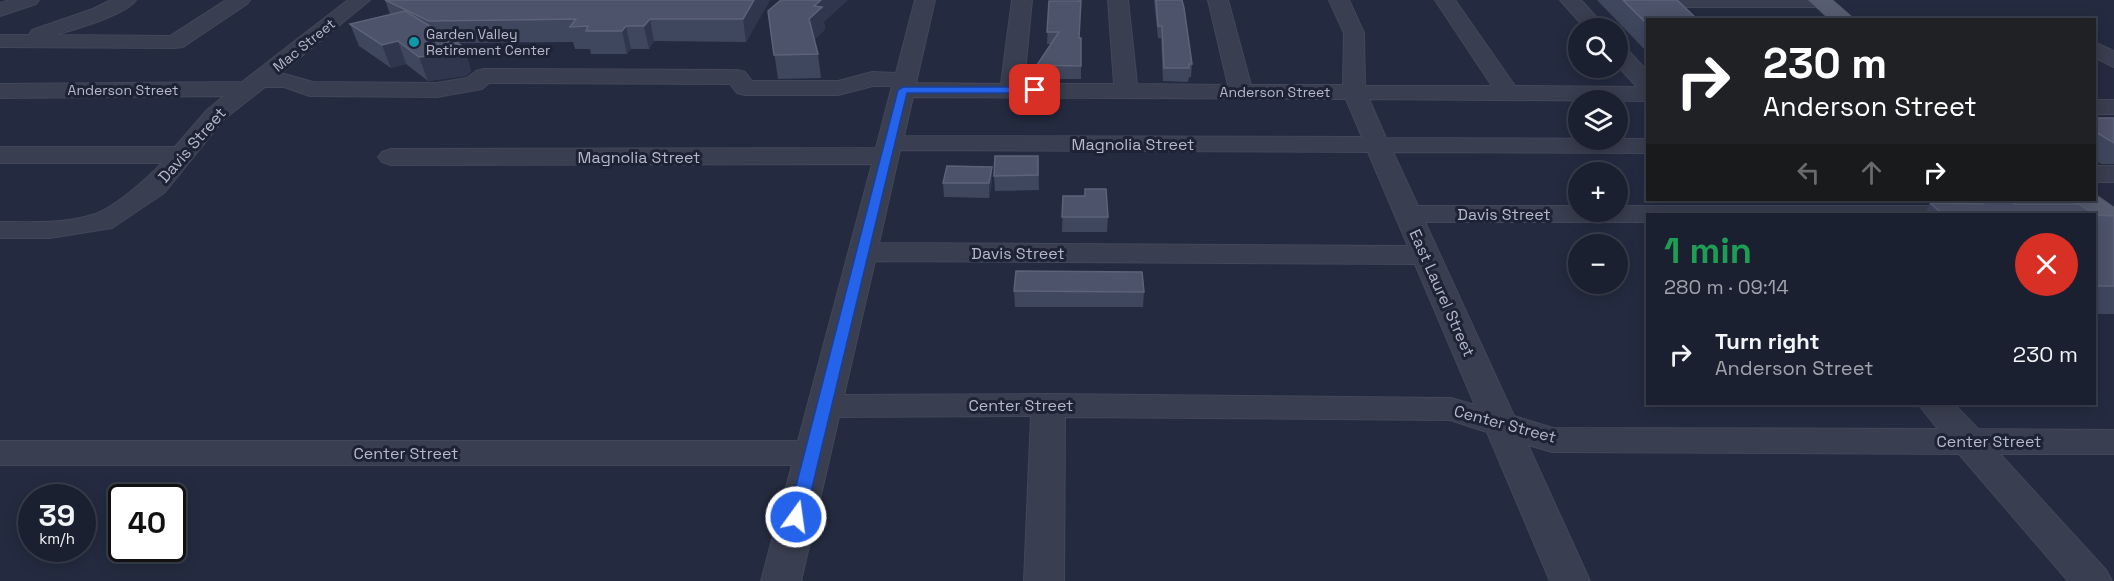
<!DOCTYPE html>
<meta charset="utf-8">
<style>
body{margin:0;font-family:"Space Grotesk",sans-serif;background:#242838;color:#f1f3f6;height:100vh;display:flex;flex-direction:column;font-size:22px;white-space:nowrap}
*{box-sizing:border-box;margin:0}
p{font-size:20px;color:#a0a3ab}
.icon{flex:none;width:33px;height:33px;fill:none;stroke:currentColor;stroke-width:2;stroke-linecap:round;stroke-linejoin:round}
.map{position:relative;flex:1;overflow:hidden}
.panel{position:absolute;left:1646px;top:213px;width:450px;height:192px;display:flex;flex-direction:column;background:#1b2030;border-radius:0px;box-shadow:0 3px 15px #0003,0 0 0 2px #393e4c}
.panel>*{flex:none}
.top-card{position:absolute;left:1646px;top:18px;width:450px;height:183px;border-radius:0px;box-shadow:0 3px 15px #0003,0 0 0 2px #393e4c;background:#202124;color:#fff;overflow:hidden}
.controls{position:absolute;left:1568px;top:18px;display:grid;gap:12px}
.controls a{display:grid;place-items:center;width:60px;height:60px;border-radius:50%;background:#1b2030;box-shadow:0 3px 15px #0003,0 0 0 2px #393e4c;font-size:30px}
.speed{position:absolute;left:18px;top:484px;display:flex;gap:12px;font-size:30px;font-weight:700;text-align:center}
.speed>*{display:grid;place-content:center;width:78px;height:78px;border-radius:50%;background:#1b2030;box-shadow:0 3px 15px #0003,0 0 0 2px #393e4c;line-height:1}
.speed small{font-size:15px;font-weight:400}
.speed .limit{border:3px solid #111;border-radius:9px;background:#fff;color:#111}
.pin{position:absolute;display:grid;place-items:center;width:51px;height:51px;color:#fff;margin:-26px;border-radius:12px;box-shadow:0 3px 9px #0006}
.me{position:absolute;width:66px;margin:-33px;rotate:14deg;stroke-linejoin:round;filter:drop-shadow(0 0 4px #0008)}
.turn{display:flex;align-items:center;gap:21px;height:126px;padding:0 18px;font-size:27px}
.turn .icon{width:78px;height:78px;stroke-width:2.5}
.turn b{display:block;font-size:42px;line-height:51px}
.lanes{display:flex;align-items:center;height:57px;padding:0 18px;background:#0003;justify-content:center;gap:30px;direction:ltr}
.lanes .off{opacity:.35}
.round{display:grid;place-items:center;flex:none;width:63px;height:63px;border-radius:32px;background:#242838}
.head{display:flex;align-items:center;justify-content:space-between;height:102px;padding:0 18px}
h1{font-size:36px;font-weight:800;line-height:45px;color:#1e9e55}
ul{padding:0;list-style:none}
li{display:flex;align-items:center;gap:18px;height:78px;padding:0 18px}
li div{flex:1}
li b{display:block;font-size:22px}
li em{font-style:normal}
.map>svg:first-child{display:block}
</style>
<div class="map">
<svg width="2114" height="581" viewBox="0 0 2114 581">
<rect width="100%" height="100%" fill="#242b40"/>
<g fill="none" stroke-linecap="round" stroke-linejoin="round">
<g stroke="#424759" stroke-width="2">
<g id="minor">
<polygon points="10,0 39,0 36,4 0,16 0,3"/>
<path d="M111 0H136C126 15 75 29 56 35L170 36 226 0H250L247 4 183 47 175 48 0 47V35H29L32 30 93 9Z"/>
<path d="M348 0H370L281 73 313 82 437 83 467 78 476 71 484 69 737 70 745 72 752 81H838L872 72 896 73 915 0H935L916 83 1001 84 1012 0H1032L1024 84H1114L1108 0H1128L1137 84 1228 85 1208 0H1228L1251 85H1343L1344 33 1329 0H1349L1364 33 1365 86H1492L1435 0H1455L1515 86 1637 87 1617 65V46L1625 47 1647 71V101L1369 99 1386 138 1647 139V153L1393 152 1418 206H1578V212H1617V206H1966L1976 208 1980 214H1647V222H1425L1514 416 1553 428 1938 429 1918 404H1954L1978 429 2114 430V454H2000L2106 570 2112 581H2068L1959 454 1552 452 1528 445 1590 581H1550L1487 432 1450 420 1065 417 1064 581H1024L1031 416 839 417 801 581H761L792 465H0V441H798L872 164 391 165 382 162 378 157 382 152 391 149 876 148 892 86H873L838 95H745L737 93 730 84 489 83 482 89 437 97 310 96 284 87H265L223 120 164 193 112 228 50 238H0V222C30 222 63 224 92 215 112 210 148 178 162 163H0V147H175L207 110 224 96 0 98V84L242 82ZM913 97 1346 99 1362 137 904 136ZM900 150 1368 152 1408 246 879 243ZM875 261 1415 264 1475 405 1451 398 1048 394 844 395Z"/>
<polygon points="1560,0 1581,0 1606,28 1585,28"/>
<polygon points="1670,0 1829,0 1830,1 1827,5 1820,7 1679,7 1672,5"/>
<polygon points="2094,42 2114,51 2114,67 2094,57"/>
<rect x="2094" y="100" width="20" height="14"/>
<rect x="2094" y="166" width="20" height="16"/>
</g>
</g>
<g stroke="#424759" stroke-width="1">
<g id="major">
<polygon points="1808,0 1833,0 1856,20 1830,20"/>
<polygon points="2094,193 2114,207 2114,230 2103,227 2094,221 2094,214 2086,214 2070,200 2094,200"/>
</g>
</g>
<use href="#minor" fill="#393e50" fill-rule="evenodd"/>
<use href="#major" fill="#575d70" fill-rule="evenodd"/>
</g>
<g fill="#3f475e">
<polygon points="385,0 770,0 746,42 654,41 649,49 631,49 627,54 591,54 590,49 575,49 573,42 457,43 464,47 471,71 466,76 428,81 406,64 391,68 359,46 350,24 390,14"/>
<polygon points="1154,0 1182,0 1192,64 1191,77 1189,77 1188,82 1163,81 1161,38 1158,38"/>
<polygon points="1597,0 1677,0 1647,20 1647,52"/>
<polygon points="1049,1 1079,38 1081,38 1081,79 1037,79 1037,65 1051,44 1047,44"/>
<polygon points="768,11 824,22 825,29 814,40 818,54 821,78 778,79"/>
<polygon points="2094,118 2114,118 2114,164 2101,164 2094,159"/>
<polygon points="1038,156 1039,190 995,191 994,176"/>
<polygon points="992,167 992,181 989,198 944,197 943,183"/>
<polygon points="1063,196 1108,217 1107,232 1062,232"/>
<polygon points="1933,200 2009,200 2015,204 2093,214 1925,214 1930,203 1938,203"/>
<polygon points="2094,215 2114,216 2114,314 2094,314"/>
<polygon points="1014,291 1144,292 1143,307 1015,307"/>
</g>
<g fill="#2f364d">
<polygon points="754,0 770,0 746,42 743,19"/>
<polygon points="821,0 848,0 824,22 825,29 812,42 809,19 814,6"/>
<polygon points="650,19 654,41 649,49 644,26"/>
<polygon points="626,26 631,49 627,54 622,31"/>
<polygon points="398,41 406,64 391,68 382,45"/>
<polygon points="464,47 471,71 466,76 428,81 419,57"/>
<polygon points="992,167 992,181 989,198 989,183"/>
</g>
<g fill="#4c536a" stroke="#5c6379" stroke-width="1.5">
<polygon points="385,0 754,0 743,19 650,19 644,26 626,26 622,31 586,31 588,26 570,27 576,19 429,21"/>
<polygon points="781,0 821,0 814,6 822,7 809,19 818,54 774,55 768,11"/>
<polygon points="1080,0 1081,0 1079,38 1081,38 1081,66 1037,65 1059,32 1047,32 1049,1 1079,1"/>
<polygon points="1156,0 1182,0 1184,8 1192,64 1189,64 1189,68 1164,68 1162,26 1158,26"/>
<polygon points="1623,0 1677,0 1698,20 1647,20 1647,24"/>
<polygon points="405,11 464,47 458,52 419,57 398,41 382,45 350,24"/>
<polygon points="2094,118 2114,118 2114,143 2094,131"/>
<polygon points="995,156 1038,156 1038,175 994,176"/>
<polygon points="947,166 992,167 989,183 943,183"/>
<polygon points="1085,189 1106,189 1108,217 1062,217 1063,196 1085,196"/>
<polygon points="1978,200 2009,200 2015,204 2079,204 2093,214 1943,214 1930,203 1983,204"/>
<polygon points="2094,215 2114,216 2114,286 2094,286"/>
<polygon points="1016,271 1142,272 1144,292 1014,291"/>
</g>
<polygon fill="#2563eb" stroke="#184099" stroke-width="1.5" points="1035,87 1040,90 1039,93 907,93 805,517 803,522 796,523 790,522 788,517 898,90 903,87"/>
<circle fill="#0f9aa8" stroke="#1d2335" stroke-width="2" cx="414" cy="42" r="6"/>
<g text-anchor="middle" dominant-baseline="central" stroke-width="6" stroke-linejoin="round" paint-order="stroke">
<g font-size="14" fill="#b5b9ca" stroke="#1d2335" text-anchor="start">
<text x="426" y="34">Garden Valley<tspan x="426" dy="16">Retirement Center</tspan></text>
</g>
<g font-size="14" fill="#b5b9ca" stroke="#1d2335">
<text transform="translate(304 45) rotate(-39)">Mac Street</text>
<text x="123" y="90">Anderson Street</text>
<text x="1275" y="92">Anderson Street</text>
</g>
<g font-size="16" fill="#b5b9ca" stroke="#1d2335">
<text x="1133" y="144">Magnolia Street</text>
<text transform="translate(192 145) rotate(-49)">Davis Street</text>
<text x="639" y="157">Magnolia Street</text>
<text x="1504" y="214">Davis Street</text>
<text x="1018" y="253">Davis Street</text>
<text transform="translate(1442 293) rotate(66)">East Laurel Street</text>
<text x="1021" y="405">Center Street</text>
<text transform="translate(1505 424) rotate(15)">Center Street</text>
<text x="1989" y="441">Center Street</text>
<text x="406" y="453">Center Street</text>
</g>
</g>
</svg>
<div class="controls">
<a><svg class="icon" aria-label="search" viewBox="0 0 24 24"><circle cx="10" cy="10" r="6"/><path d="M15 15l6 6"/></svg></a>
<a><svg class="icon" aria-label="layers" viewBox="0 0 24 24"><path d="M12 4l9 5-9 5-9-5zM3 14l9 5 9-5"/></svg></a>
<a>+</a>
<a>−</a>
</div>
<div class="speed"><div>39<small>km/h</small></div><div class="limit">40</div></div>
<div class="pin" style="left:1035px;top:90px;background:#d93025"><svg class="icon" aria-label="arrive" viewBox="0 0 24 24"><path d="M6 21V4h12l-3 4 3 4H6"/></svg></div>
<svg class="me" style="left:796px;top:517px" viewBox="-20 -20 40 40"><circle r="17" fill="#2563eb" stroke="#fff" stroke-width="3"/><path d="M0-11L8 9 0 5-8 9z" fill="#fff"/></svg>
<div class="top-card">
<div class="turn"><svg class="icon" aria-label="right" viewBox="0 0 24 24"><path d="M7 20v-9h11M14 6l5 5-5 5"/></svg><div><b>230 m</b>Anderson Street</div></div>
<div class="lanes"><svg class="icon off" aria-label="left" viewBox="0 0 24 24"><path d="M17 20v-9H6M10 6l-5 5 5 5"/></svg><svg class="icon off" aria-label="ahead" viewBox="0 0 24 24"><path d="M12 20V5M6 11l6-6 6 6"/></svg><svg class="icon" aria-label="right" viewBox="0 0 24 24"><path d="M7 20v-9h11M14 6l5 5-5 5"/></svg></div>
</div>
<section class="panel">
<div class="head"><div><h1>1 min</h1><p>280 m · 09:14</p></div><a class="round" style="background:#d93025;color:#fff"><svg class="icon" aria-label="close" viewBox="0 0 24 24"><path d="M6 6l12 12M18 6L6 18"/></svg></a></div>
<ul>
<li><svg class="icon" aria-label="right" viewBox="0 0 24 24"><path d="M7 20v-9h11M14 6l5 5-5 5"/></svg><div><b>Turn right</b><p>Anderson Street</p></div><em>230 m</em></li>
</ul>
</section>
</div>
